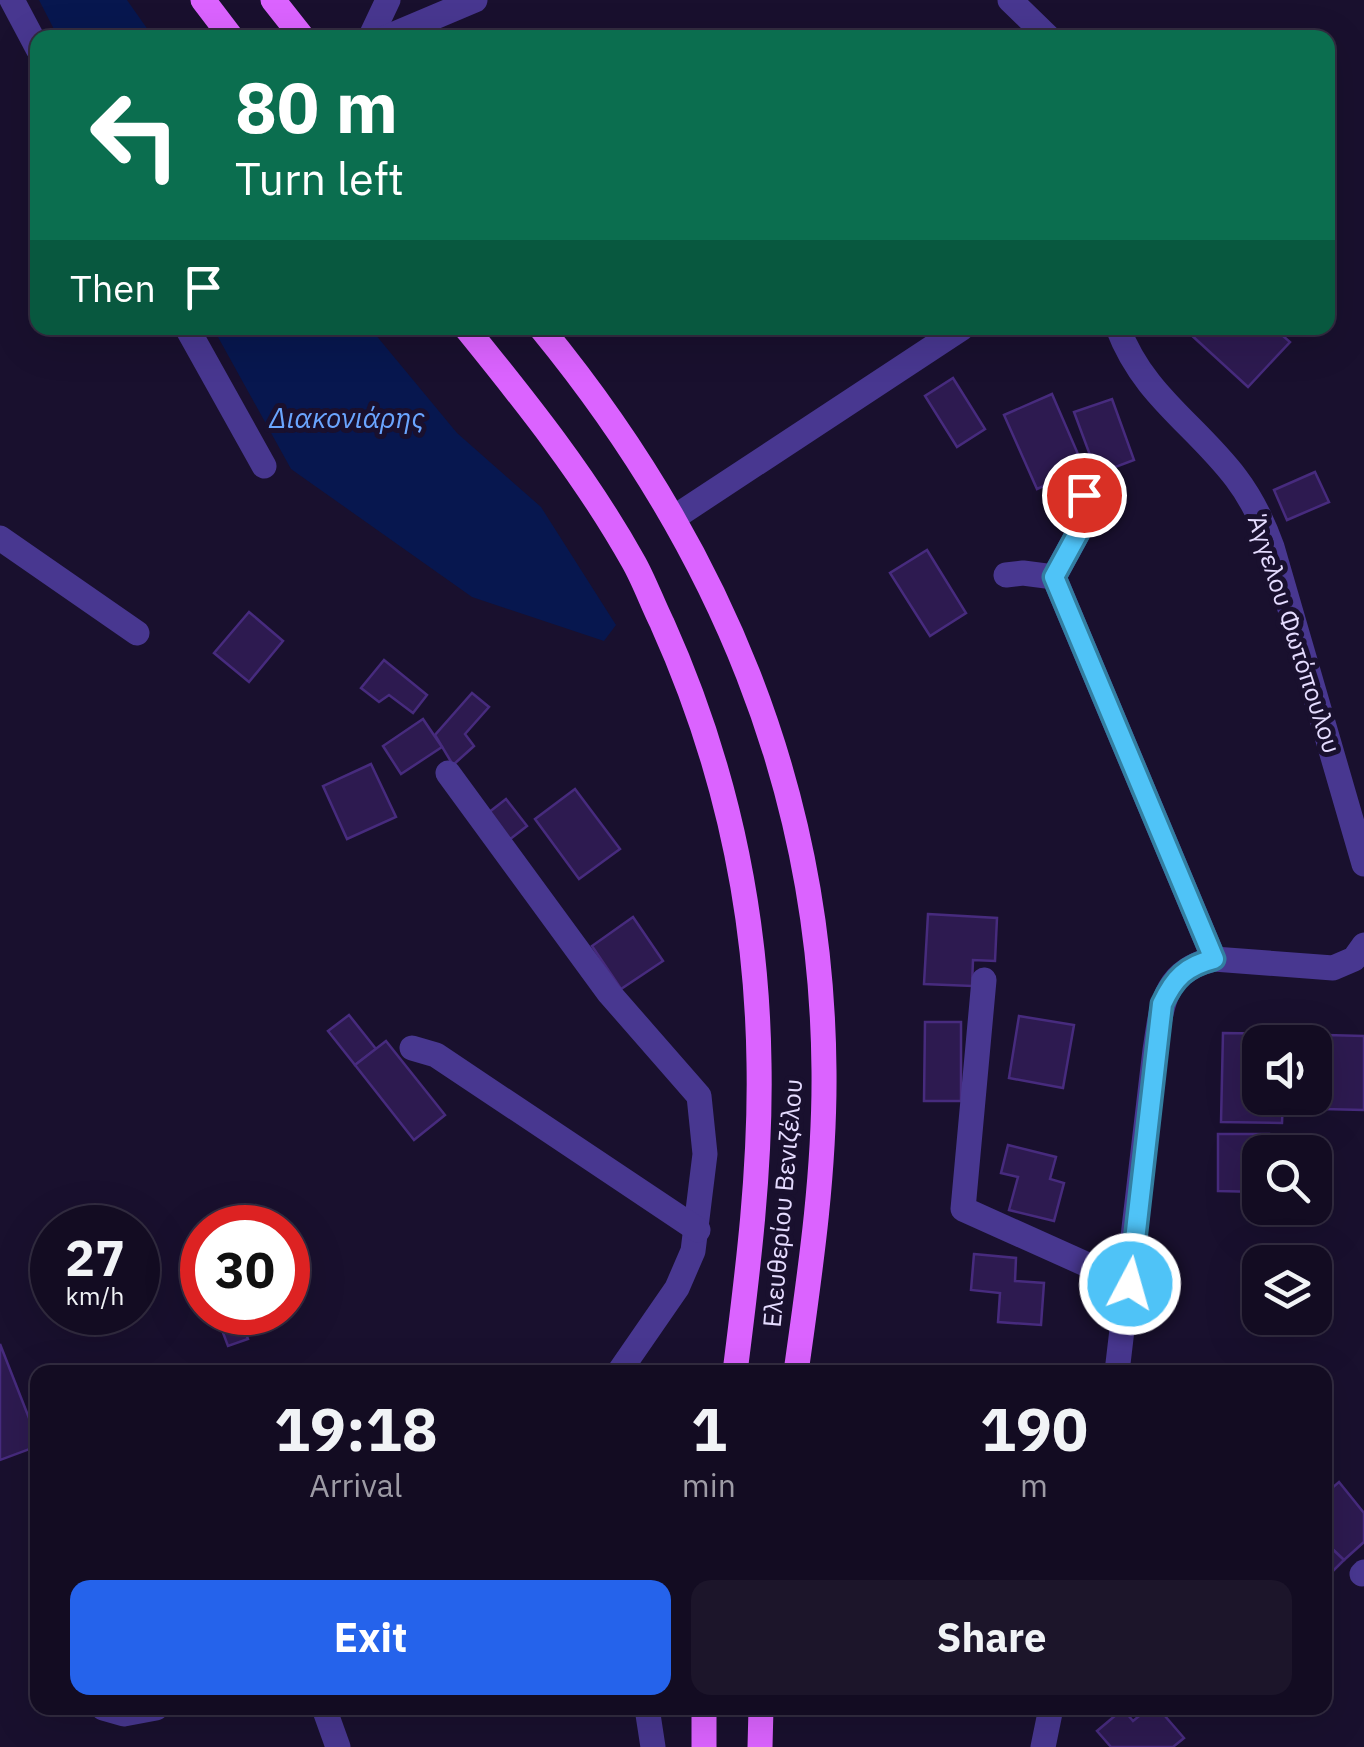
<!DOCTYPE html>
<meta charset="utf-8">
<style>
body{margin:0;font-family:"IBM Plex Sans",sans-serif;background:#1c152a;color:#f1f3f6;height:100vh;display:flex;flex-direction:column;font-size:38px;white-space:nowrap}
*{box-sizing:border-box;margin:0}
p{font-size:32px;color:#9d9ba5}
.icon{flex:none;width:55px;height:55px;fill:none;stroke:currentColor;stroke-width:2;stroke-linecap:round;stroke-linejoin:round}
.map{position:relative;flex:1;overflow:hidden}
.panel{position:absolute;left:30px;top:1365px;width:1302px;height:350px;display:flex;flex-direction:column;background:#130c22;border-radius:20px;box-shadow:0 10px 40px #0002,0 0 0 2px #322c40}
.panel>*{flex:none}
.banner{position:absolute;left:30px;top:30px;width:1305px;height:305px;border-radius:20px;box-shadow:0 10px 40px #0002,0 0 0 2px #322c40;background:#0b6e4f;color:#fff;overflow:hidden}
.fabs{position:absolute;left:1242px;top:1025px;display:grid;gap:20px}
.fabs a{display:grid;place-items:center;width:90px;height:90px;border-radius:20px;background:#130c22;box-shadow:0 10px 40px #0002,0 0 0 2px #322c40;font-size:50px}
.speed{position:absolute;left:30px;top:1205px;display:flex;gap:20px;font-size:50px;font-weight:700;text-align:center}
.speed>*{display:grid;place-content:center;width:130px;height:130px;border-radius:50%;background:#130c22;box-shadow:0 10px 40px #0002,0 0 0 2px #322c40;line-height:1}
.speed small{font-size:25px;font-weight:400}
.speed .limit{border:15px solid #d22;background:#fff;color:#111}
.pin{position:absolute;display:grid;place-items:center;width:85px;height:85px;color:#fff;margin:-42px;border:5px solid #fff;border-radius:50%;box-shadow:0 2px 10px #0007}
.me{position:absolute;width:110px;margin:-55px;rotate:6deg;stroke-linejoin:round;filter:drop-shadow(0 0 8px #0008)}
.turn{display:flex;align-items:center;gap:35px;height:210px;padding:0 40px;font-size:45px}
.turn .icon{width:130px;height:130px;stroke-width:2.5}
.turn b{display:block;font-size:70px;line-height:85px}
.then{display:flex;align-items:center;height:95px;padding:0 40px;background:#0003;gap:20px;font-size:38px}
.eta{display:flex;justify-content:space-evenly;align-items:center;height:170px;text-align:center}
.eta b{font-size:60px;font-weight:800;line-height:70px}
.button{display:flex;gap:20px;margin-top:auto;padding:20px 40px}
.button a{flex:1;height:115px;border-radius:20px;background:#2563eb;color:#fff;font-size:40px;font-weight:800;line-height:115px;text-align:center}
.button a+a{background:#1c152a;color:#f1f3f6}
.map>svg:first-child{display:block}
</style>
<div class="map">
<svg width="1364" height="1747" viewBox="0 0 1364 1747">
<rect width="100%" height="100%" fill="#19102e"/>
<g fill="#07174f">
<polygon points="39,0 127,0 153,37 58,37"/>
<polygon points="213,328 370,328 457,433 541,507 616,625 604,641 472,597 291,469"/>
</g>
<g fill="#2d1a50" stroke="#472b7e" stroke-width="2.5">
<polygon points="1191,328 1274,328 1290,342 1248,387 1188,332"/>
<polygon points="953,378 985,429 957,447 925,396"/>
<polygon points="1052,394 1084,468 1037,489 1004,415"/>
<polygon points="1112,399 1134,460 1097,474 1074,412"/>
<polygon points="1315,472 1329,502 1287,520 1274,490"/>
<polygon points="927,550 966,613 930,636 890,573"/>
<polygon points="249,612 283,641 249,682 214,653"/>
<polygon points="384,660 427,695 413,713 389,695 379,702 361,688"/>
<polygon points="472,693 489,707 465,734 474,746 453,765 435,735"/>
<polygon points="423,719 442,747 401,774 383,746"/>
<polygon points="371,764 396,817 347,839 323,786"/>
<polygon points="575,789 620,849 579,879 535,819"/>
<polygon points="506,799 527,826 509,840 488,813"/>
<polygon points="928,914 997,918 995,961 973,960 972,986 924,984"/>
<polygon points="633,917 663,961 621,989 592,946"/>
<polygon points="349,1015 376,1049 355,1065 328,1031"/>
<polygon points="1019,1016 1074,1025 1063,1088 1009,1078"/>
<polygon points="925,1022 961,1022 961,1101 924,1101"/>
<polygon points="1223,1033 1284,1034 1284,1042 1260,1042 1260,1098 1283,1098 1282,1123 1221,1122"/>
<polygon points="1326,1035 1364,1036 1364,1110 1324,1109"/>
<polygon points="386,1041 445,1115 414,1140 355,1065"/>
<polygon points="1218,1134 1269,1134 1269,1152 1260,1152 1260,1192 1218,1191"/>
<polygon points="1008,1145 1056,1157 1050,1179 1064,1183 1054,1221 1009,1210 1018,1177 1001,1173"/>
<polygon points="974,1254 1016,1258 1015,1281 1044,1283 1041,1325 998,1322 1000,1293 971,1290"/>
<polygon points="220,1312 238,1312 248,1339 228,1346 216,1314"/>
<polygon points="0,1344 38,1441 38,1446 0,1460"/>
<polygon points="1339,1482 1364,1513 1364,1542 1344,1560 1325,1542 1325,1494"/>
<polygon points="1325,1542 1344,1560 1325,1579"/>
<polygon points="1149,1708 1158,1708 1184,1738 1173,1747 1111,1747 1097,1731 1123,1709 1133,1721"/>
</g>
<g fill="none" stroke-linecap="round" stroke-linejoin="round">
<g stroke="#483790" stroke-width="25">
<polyline points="12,0 38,49"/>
<polyline points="1010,0 1049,38"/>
<polyline points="370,38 388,0"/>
<polyline points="385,38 475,0"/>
<polyline points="187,328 264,466"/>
<path d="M1118 328C1143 395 1195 424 1236 478 1252 499 1263 522 1272 547L1364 864"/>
<polyline points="675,517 962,328"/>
<polyline points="0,538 137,633"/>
<polyline points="1006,575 1023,573 1054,577"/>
<polyline points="1054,577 1214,959"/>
<polyline points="1054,577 1078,533 1084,495"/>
<polyline points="448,773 609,993 699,1096 705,1154 693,1251 677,1288 619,1372"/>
<polyline points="984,980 963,1209 1130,1284"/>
<polyline points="412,1048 436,1055 698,1230"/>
<path d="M1117 1372 1155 1050C1162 1005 1163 971 1214 959L1333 968 1354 959 1364 945"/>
<polyline points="1362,1574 1364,1572"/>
<polyline points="103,1708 124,1714 156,1708"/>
<polyline points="324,1708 338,1747"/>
<polyline points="647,1708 653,1747"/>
<polyline points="1043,1747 1051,1708"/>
</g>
<g stroke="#db63ff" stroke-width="25">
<polyline points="203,0 232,38"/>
<polyline points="273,0 303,38"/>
<path d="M466 328C526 402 586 477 633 561 644 580 652 603 662 623 725 763 757 910 759 1063 761 1167 748 1270 735 1372"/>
<path d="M541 328C718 544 822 788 824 1071 825 1172 810 1273 796 1372"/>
<polyline points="704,1747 704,1708"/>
<polyline points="760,1747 761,1708"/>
</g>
</g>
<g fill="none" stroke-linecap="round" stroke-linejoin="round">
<g stroke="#337fa1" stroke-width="25">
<path id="route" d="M1084 495 1078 533 1054 577 1214 959C1186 966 1174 978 1162 1004L1130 1284"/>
</g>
<use href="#route" stroke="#4fc3f7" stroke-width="18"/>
</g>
<g text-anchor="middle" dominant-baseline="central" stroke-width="10" stroke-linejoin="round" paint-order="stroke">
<g font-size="25" fill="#e5dcff" stroke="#19102e">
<text transform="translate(1295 634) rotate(72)">Άγγελου Φωτόπουλου</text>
<text transform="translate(782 1203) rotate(-85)">Ελευθερίου Βενιζέλου</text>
</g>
<g font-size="28" font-style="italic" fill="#6aa5ff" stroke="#19102e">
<text x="347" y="417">Διακονιάρης</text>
</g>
</g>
</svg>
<div class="fabs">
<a><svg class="icon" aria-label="sound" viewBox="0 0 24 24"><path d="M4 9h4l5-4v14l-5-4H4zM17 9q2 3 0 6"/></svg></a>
<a><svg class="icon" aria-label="search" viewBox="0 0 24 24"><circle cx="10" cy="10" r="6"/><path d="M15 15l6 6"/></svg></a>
<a><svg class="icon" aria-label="layers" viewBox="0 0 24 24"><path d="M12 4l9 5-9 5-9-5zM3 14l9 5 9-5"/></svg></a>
</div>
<div class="speed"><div>27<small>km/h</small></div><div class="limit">30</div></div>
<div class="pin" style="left:1084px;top:495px;background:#d93025"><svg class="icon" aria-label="arrive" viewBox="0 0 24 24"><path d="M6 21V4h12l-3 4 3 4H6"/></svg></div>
<svg class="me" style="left:1130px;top:1284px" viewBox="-20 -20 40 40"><circle r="17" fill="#4fc3f7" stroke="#fff" stroke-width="3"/><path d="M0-11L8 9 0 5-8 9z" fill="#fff"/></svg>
<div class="banner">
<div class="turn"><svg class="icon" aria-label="left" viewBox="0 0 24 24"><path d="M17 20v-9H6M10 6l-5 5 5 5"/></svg><div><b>80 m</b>Turn left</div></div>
<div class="then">Then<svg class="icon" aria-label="arrive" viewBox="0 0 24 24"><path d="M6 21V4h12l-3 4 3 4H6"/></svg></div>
</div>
<section class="panel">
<div class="eta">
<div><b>19:18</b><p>Arrival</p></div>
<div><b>1</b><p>min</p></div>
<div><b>190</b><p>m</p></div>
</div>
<div class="button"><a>Exit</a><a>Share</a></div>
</section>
</div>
